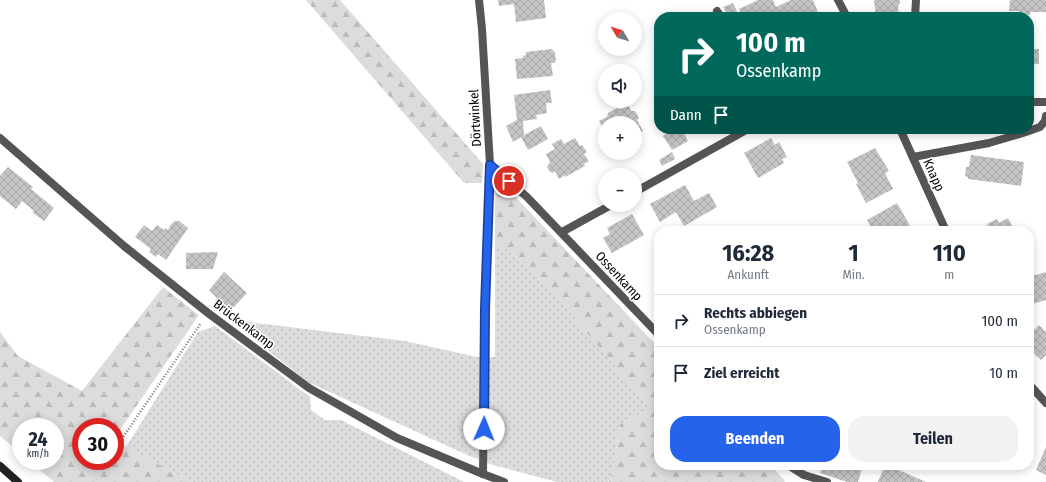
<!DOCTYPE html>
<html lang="de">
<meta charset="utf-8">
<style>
body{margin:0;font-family:"Fira Sans Condensed",sans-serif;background:#f2f2f3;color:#1f2937;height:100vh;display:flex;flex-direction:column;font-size:15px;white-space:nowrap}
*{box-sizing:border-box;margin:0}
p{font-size:13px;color:#747a83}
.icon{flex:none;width:22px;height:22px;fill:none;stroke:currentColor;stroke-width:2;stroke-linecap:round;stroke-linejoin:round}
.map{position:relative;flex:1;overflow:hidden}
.panel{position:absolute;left:654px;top:226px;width:380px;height:244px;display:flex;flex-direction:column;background:#fff;border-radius:16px;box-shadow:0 2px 10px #0003}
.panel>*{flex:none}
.top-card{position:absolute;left:654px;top:12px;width:380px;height:122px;border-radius:16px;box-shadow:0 2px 10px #0003;background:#00695c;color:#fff;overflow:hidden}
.needle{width:26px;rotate:308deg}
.buttons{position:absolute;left:598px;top:12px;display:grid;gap:8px}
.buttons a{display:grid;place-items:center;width:44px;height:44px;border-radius:50%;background:#fff;box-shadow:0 2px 10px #0003;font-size:20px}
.speed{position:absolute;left:12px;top:418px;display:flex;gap:8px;font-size:20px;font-weight:700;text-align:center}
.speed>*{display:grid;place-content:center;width:52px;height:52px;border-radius:50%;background:#fff;box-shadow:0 2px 10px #0003;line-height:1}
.speed small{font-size:10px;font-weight:400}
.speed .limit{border:6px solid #d22;background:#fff;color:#111}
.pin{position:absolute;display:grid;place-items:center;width:34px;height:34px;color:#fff;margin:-17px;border:2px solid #fff;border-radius:50%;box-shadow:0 1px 4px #0007}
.me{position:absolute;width:44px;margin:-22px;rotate:1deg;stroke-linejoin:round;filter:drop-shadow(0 0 3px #0008)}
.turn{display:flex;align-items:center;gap:14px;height:84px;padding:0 16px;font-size:18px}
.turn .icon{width:52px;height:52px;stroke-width:2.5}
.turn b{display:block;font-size:28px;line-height:34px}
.then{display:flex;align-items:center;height:38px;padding:0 16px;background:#0003;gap:8px;font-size:15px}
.eta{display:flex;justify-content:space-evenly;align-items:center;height:68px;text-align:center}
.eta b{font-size:24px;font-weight:700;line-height:28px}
.action{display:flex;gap:8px;margin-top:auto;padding:8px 16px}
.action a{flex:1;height:46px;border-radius:16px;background:#2563eb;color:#fff;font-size:16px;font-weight:700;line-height:46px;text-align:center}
.action a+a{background:#f2f2f3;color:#1f2937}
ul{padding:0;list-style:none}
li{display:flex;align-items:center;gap:12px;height:52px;padding:0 16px;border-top:1px solid #e0e1e3}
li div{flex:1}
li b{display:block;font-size:15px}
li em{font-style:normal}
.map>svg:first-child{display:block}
</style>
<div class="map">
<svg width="1046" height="482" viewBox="0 0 1046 482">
<defs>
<pattern id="grass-dots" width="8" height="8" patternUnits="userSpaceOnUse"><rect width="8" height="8" fill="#dcdcdc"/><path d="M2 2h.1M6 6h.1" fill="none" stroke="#bbb" stroke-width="1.8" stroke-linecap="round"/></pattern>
<pattern id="forest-firs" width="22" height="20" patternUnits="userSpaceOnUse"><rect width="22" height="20" fill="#dcdcdc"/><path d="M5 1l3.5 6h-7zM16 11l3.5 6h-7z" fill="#bbb"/></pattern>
<pattern id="building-cross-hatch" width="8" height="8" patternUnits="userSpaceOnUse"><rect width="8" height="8" fill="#c4c4c4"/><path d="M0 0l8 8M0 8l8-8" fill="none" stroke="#a7a7a7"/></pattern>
</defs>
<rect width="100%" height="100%" fill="#fff"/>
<g fill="url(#grass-dots)">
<polygon points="495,240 545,282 651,410 620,424 611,482 557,482 493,465 467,455 306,381 231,320 405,341 477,357 495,357"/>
<polygon points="215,326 310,397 311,410 325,420 341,420 464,482 191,482 126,447 198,332"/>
</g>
<g fill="url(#forest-firs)">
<polygon points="306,0 340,0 483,164 482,183 464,183"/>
<polygon points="495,188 509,190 659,348 659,465 770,465 785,481 784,482 611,482 620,424 651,410 545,282 495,240"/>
<polygon points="163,287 199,315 115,437 115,427 81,427 81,461 115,461 115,441 191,482 54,482 29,461 55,461 55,427 21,427 21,454 0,436 0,332 18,356 82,391"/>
</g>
<g fill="url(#building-cross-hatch)">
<polygon points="498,0 544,0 546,18 516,22 514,4 499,6"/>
<polygon points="758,0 773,0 776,7 791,0 813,0 820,17 796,17 794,13 787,17 756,17 755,14 749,17 743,17 739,9"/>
<polygon points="874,0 900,0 900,3 898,6 899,17 876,17"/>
<polygon points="1010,0 1046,0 1046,12 1030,12 1030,15 1019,14 1019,11 1009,11"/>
<polygon points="733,3 739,16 729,17 723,7"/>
<polygon points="552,49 555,53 556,60 554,63 551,63 553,76 517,79 515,59 523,58 523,56 526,55 526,52"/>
<rect x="1029" y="49" width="10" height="15"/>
<polygon points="550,90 552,103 546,103 547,113 536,115 537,119 523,121 524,135 541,126 548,139 528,150 521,137 513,142 506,126 517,120 514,95"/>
<polygon points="628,105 631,111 635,111 637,114 639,118 637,120 643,131 635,135 635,123 605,123 605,136 602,131 603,128 599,121 607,117 608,113 617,108 621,109"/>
<polygon points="672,129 682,129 688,141 672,150 663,136 673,130"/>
<polygon points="850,129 863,129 852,134"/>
<polygon points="575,138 580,146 582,145 587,152 584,154 589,161 584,164 585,166 565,177 565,175 559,179 555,171 553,173 550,172 547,167 550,162 546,154 555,149 552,144 561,139 564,144"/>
<polygon points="771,138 775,145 779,142 787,157 782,159 784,163 758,178 744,153"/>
<polygon points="875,148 889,171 885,173 893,189 866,203 856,184 858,183 847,162"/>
<polygon points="672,152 675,159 662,166 659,160"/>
<polygon points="971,155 1024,162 1021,186 968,179 968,177 965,176 966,167 969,167"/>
<polygon points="8,167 33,187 31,189 54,208 44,221 32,212 34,211 22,201 16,209 0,196 0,176"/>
<polygon points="685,185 694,201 709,193 717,207 684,226 676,212 660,222 650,204"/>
<polygon points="897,203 913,231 873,231 867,220"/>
<polygon points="632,214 644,235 612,253 603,238 610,234 607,228"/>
<polygon points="1008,218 1015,231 983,231 989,228 987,224 997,219 999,223"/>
<polygon points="175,221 179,221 188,228 166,260 158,254 156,257 149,252 151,249 135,237 144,225 152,231 157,225 164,230 165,228 168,230 171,225 170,225"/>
<polygon points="218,252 213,269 186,269 186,253"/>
<polygon points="224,272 247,293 231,310 222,302 219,305 215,301 217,298 209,290"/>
<polygon points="1046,272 1046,300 1029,305 1029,277"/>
<polygon points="1039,325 1046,332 1046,355 1041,360 1029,349 1029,336"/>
<polygon points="1046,447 1046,475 1036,470"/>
<polygon points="823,465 863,465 858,482 847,482 820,473"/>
<polygon points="885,465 887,465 926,482 878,482"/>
</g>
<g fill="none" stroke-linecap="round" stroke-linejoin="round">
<g stroke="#777" stroke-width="2.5" stroke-dasharray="1 2" stroke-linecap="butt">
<polyline points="115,449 201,323"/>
<polyline points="103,466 107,461"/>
</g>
<polyline stroke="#555" stroke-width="8" points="804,475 827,482"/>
<g stroke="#555" stroke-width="8">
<polyline points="479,0 482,29 490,165 485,309 483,474"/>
<polyline points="838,0 847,17"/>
<polyline points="717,11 721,17"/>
<polyline points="915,17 916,0"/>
<polyline points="1029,103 1031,102 1046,102"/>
<polyline points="900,129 946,231"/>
<polyline points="0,138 124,246 208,313 309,388 397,438 483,474 504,482"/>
<polyline points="913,157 989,143 1026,132 1040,127 1045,121 1046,116"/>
<polyline points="490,165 527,197 659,335"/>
<polyline points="635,192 748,129"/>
<polyline points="562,232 611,205"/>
<polyline points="1029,384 1046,403"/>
<polyline points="788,465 804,475"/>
</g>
<polyline stroke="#222" stroke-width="8" points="0,466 18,482"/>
</g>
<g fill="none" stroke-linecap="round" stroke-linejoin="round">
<g stroke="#184099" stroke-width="10">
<polyline id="route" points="484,429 485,309 490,165 509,181"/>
</g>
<use href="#route" stroke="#2563eb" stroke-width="7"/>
</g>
<g text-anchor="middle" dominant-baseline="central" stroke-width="3" stroke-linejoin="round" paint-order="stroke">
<g font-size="13" fill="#000" stroke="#fff">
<text transform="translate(475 118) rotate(-93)">Dörtwinkel</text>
<text transform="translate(934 175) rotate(66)">Knapp</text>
<text transform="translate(619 276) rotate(47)">Ossenkamp</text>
<text transform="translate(244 324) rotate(37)">Brückenkamp</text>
</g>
</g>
</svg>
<div class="buttons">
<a><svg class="needle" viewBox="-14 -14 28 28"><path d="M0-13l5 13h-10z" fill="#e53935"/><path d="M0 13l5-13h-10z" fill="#747a83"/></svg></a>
<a><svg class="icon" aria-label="sound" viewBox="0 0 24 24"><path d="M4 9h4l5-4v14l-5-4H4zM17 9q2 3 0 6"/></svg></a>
<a>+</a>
<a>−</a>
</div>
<div class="speed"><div>24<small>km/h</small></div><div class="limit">30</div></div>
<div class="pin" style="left:509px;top:181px;background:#d93025"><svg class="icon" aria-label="arrive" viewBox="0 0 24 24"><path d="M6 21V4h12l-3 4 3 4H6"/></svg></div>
<svg class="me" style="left:484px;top:429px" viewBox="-20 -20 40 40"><circle r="19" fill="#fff"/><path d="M0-13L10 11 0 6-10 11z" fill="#2563eb"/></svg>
<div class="top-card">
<div class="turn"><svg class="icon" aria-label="right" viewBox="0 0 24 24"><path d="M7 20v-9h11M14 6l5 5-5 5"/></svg><div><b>100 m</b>Ossenkamp</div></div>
<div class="then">Dann<svg class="icon" aria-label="arrive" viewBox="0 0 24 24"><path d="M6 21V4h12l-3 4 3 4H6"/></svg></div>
</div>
<section class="panel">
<div class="eta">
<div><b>16:28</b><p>Ankunft</p></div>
<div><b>1</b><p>Min.</p></div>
<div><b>110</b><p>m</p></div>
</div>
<ul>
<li><svg class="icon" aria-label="right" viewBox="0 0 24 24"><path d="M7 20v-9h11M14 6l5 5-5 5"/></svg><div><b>Rechts abbiegen</b><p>Ossenkamp</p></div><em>100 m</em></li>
<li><svg class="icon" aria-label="arrive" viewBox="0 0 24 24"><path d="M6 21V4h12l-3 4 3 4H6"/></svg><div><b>Ziel erreicht</b></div><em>10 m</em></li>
</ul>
<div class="action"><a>Beenden</a><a>Teilen</a></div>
</section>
</div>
